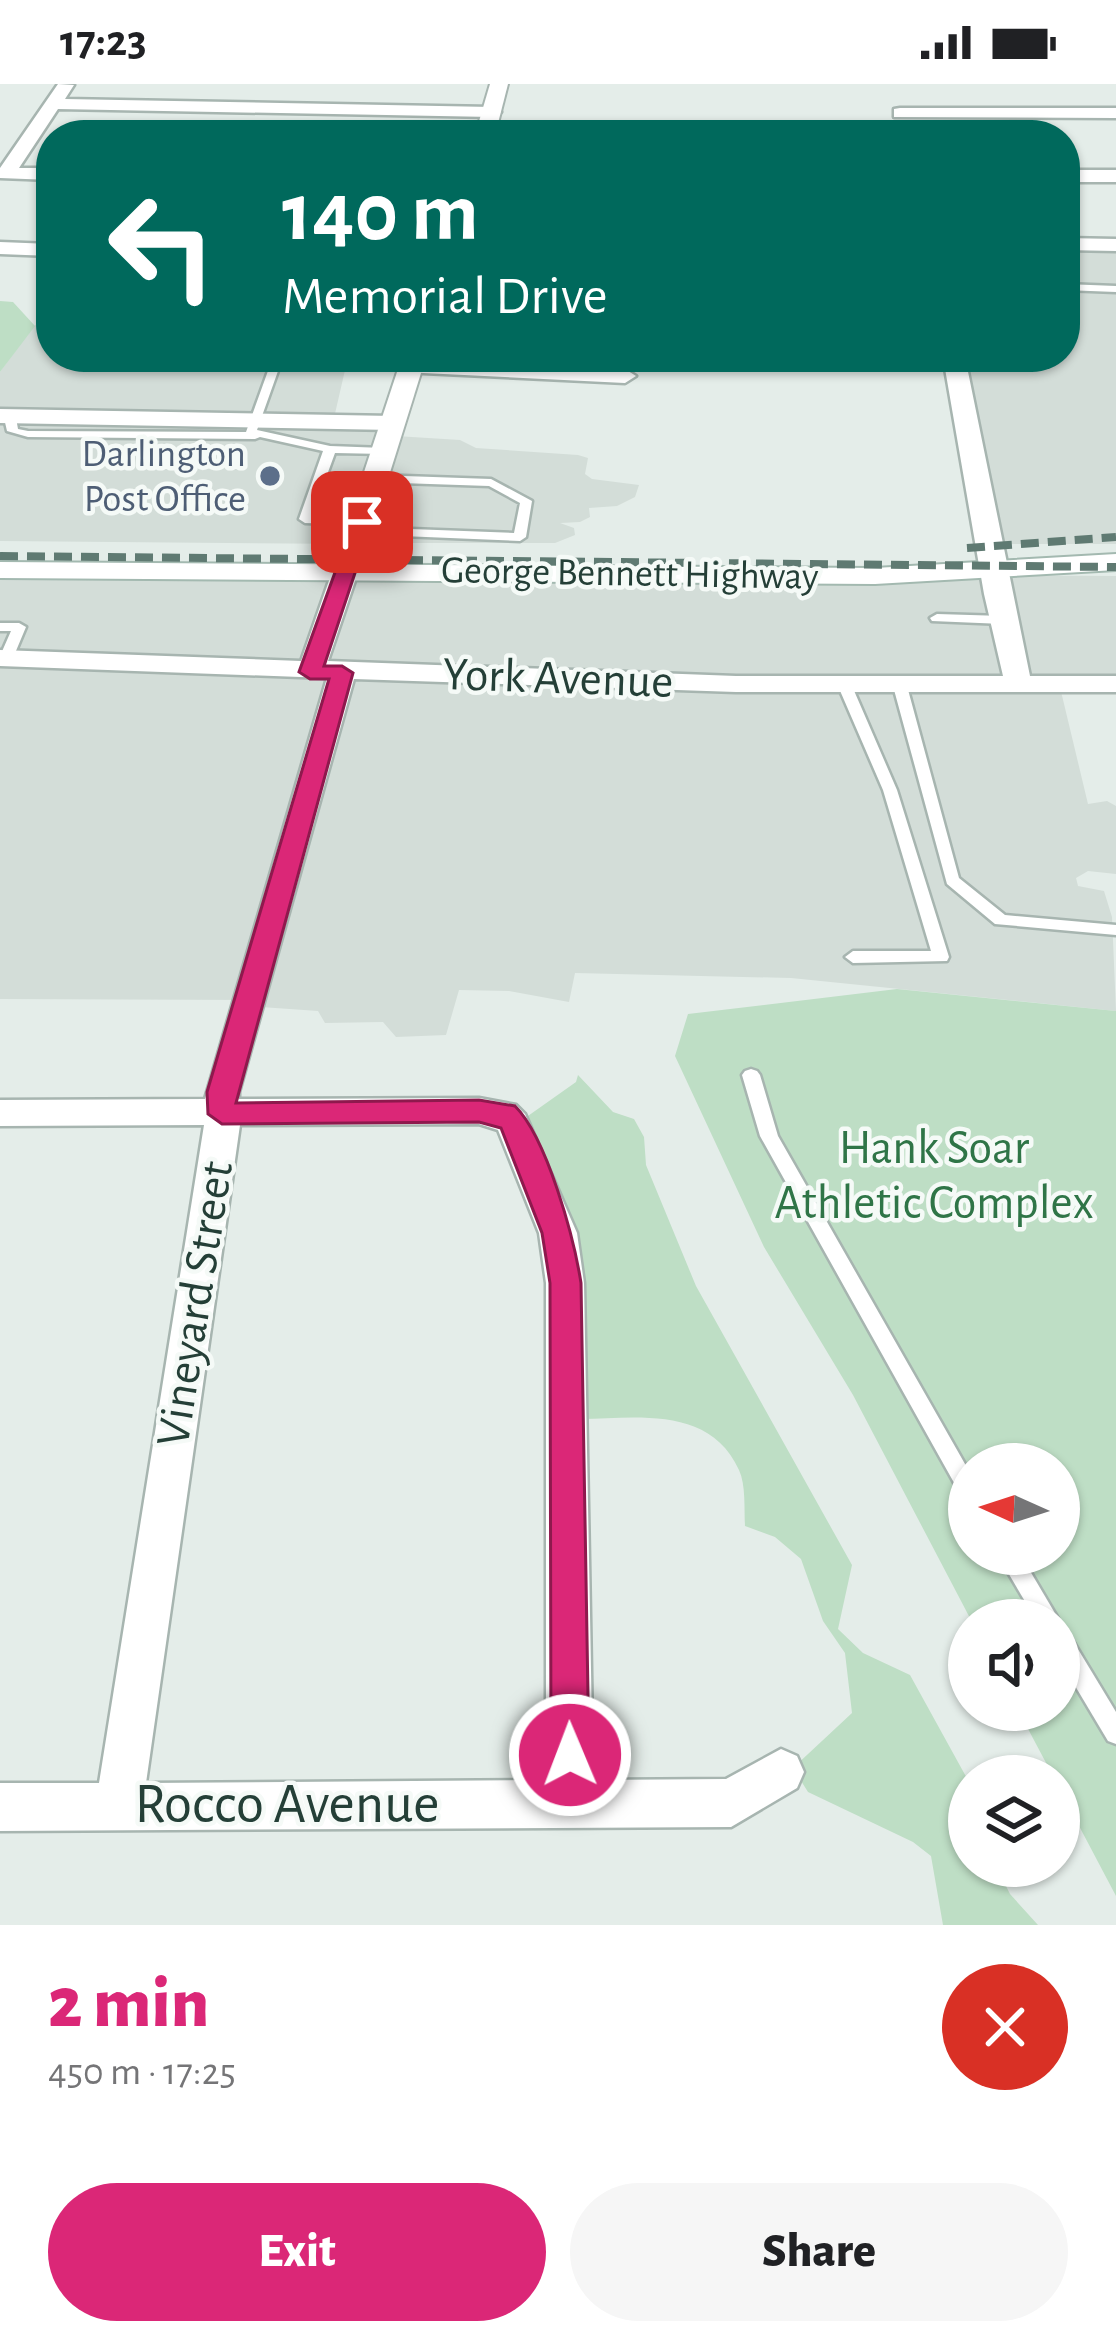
<!DOCTYPE html>
<meta charset="utf-8">
<style>
body{margin:0;font-family:"Alegreya Sans",sans-serif;background:#f6f6f6;color:#202124;height:100vh;display:flex;flex-direction:column;font-size:45px;white-space:nowrap}
*{box-sizing:border-box;margin:0}
p{font-size:39px;color:#757577}
.icon{flex:none;width:66px;height:66px;fill:none;stroke:currentColor;stroke-width:2;stroke-linecap:round;stroke-linejoin:round}
.map{position:relative;height:1841px;overflow:hidden}
.side{display:flex;flex-direction:column;background:#fff;flex:1}
.side>*{flex:none}
.banner{position:absolute;left:36px;top:36px;width:1044px;height:252px;border-radius:48px;box-shadow:0 3px 9px #0004;background:#00695c;color:#fff;overflow:hidden}
.needle{width:78px;rotate:273deg}
.buttons{position:absolute;left:948px;top:1359px;display:grid;gap:24px}
.buttons a{display:grid;place-items:center;width:132px;height:132px;border-radius:50%;background:#fff;box-shadow:0 3px 9px #0004;font-size:60px}
.pin{position:absolute;display:grid;place-items:center;width:102px;height:102px;color:#fff;margin:-51px;border-radius:24px;box-shadow:0 6px 18px #0006}
.me{position:absolute;width:132px;margin:-66px;rotate:359deg;stroke-linejoin:round;filter:drop-shadow(0 0 9px #0008)}
.turn{display:flex;align-items:center;gap:42px;height:252px;padding:0 48px;font-size:54px}
.turn .icon{width:156px;height:156px;stroke-width:2.5}
.turn b{display:block;font-size:84px;line-height:102px}
.round{display:grid;place-items:center;flex:none;width:126px;height:126px;border-radius:63px;background:#f6f6f6}
.summary{display:flex;align-items:center;justify-content:space-between;height:204px;padding:0 48px}
h1{font-size:72px;font-weight:800;line-height:90px;color:#db2777}
.action{display:flex;gap:24px;margin-top:auto;padding:24px 48px}
.action a{flex:1;height:138px;border-radius:72px;background:#db2777;color:#fff;font-size:48px;font-weight:800;line-height:138px;text-align:center}
.action a+a{background:#f6f6f6;color:#202124}
.status{display:flex;justify-content:space-between;align-items:center;height:84px;padding:0 60px;background:#fff;direction:ltr}
.status svg{height:33px;fill:currentColor}
.map>svg:first-child{display:block}
</style>
<div class="status"><b>17:23</b><svg viewBox="0 0 49 12"><path d="M0 12V9h3v3zM5 12V6h3v6zM10 12V3h3v9zM15 12V0h3v12zM26 1h20v11H26zM47 4h2v5h-2z"/></svg></div>
<div class="map">
<svg width="1116" height="1841" viewBox="0 0 1116 1841">
<rect width="100%" height="100%" fill="#e4ede9"/>
<g fill="#d3ddd8">
<polygon points="1065,159 1116,160 1116,460 994,460 963,273 1065,273"/>
<polygon points="51,228 51,273 348,273 334,334 396,338 396,352 460,356 476,364 578,371 588,374 585,390 592,395 639,401 635,413 617,422 589,424 590,433 580,438 560,439 574,444 575,451 555,459 401,459 366,453 357,460 0,457 0,288 31,245"/>
<polygon points="0,486 1116,492 1116,597 1059,599 1088,720 1107,717 1116,722 1116,790 1088,787 1076,794 1078,802 1104,807 1112,833 1116,927 791,894 575,889 569,918 509,907 459,906 446,951 396,953 383,938 325,939 318,927 261,923 253,916 0,915"/>
</g>
<g fill="#bedec5" fill-rule="evenodd">
<polygon points="0,217 13,218 35,242 0,288"/>
<path d="M897 905 1116 927V1812L1059 1704V1692H1053L1018 1626H1059V1536H971L853 1311 764 1163 675 972 688 930ZM969 1380H1059V1470H969Z"/>
<path d="M578 991 613 1028 634 1035 644 1053 646 1081 696 1202 852 1481 838 1545 863 1569 910 1591 969 1698V1782H996L1010 1810 1038 1841H943L931 1772 913 1758 808 1708 793 1684 852 1629 845 1569 823 1537 801 1475 775 1453 745 1442C744 1425 746 1401 739 1386 710 1322 638 1334 581 1335L518 1039 576 998Z"/>
</g>
<g fill="none" stroke-linecap="round" stroke-linejoin="round">
<g stroke="#a7b5b0" stroke-width="5">
<g id="service">
<polygon points="1065,200 1116,202 1116,208 1065,206"/>
<polygon points="273,273 283,273 257,346 330,362 384,364 390,367 384,370 335,369 312,432 362,434 368,438 366,441 305,439 299,435 323,367 260,353 255,355 28,353 7,347 4,334 10,331 16,334 18,345 28,347 246,348"/>
<polygon points="375,391 491,395 532,417 526,453 520,457 354,450 352,447 358,443 514,449 520,419 489,402 371,398 371,392"/>
<polygon points="937,530 1003,532 1010,536 1003,540 932,537 930,534"/>
<polygon points="0,539 19,539 26,543 13,574 6,578 1,577 0,572 11,547 0,547"/>
<polygon points="845,598 852,602 897,706 949,873 947,877 853,879 845,873 853,867 931,867 883,706 838,602"/>
<polygon points="900,598 907,602 959,794 1005,831 1116,841 1116,851 995,840 947,800 893,602"/>
<polygon points="751,985 757,987 760,991 778,1052 969,1387 969,1415 962,1413 760,1052 742,991 745,987"/>
<polygon points="997,1470 1020,1470 1059,1536 1036,1536"/>
<polygon points="1059,1544 1067,1547 1116,1628 1116,1660 1108,1657 1059,1575"/>
</g>
</g>
<g stroke="#a7b5b0" stroke-width="5">
<g id="minor">
<polygon points="58,0 74,1 65,15 492,23 501,28 492,33 58,25 19,84 51,84 51,96 0,94 0,84"/>
<polygon points="900,24 1116,24 1116,34 894,33 894,25"/>
<rect x="1065" y="86" width="51" height="12"/>
<polygon points="1065,154 1116,155 1116,167 1065,166"/>
<polygon points="0,158 51,160 51,172 0,170"/>
<path d="M943 273H965L1030 592H1116V608H736L354 595 239 1008V1015L479 1014 516 1021 525 1030 577 1149 584 1199 593 1696 726 1695 781 1665 797 1672 804 1688 797 1704 731 1743 0 1747V1699H99L204 1041 0 1042V1016L205 1015 327 594 0 582V566L301 577 332 488 345 480 358 488 328 577 736 592H1003L984 510ZM479 1040 498 1046 539 1149 546 1199V1696L146 1699 240 1041Z"/>
<polygon points="411,276 625,285 636,292 625,299 403,288 400,283"/>
<polygon points="0,325 393,332 404,339 393,346 0,339"/>
</g>
</g>
<g stroke="#a7b5b0" stroke-width="4">
<g id="tertiary">
<polygon points="490,0 508,0 495,51 475,51"/>
<polygon points="402,273 426,273 359,488 355,494 335,494 331,488"/>
</g>
</g>
<g stroke="#a3b9b0" stroke-width="4">
<polygon id="secondary" points="1116,470 1116,486 875,500 0,494 0,478 875,484"/>
</g>
<use href="#service" fill="#fff" fill-rule="evenodd"/>
<use href="#minor" fill="#fff" fill-rule="evenodd"/>
<use href="#tertiary" fill="#fff" fill-rule="evenodd"/>
<use href="#secondary" fill="#fff" fill-rule="evenodd"/>
<g stroke="#5f7a72" stroke-width="8" stroke-dasharray="18 9" stroke-linecap="butt">
<polyline points="967,464 1116,453"/>
<polyline points="0,472 1116,483"/>
</g>
</g>
<path fill="#db2777" stroke="#8e194d" stroke-width="3" d="M355 433 372 438 324 582H342L353 589 236 1019 479 1016 515 1022C547 1054 574 1154 581 1199L589 1671 584 1685 570 1690 556 1685 551 1671 550 1199 542 1149 501 1044 479 1038 222 1040 208 1030 207 1008 329 595H310L299 588Z"/>
<circle fill="#5c6f8a" stroke="#f5faf7" stroke-width="4.5" cx="270" cy="392" r="12"/>
<g text-anchor="middle" dominant-baseline="central" stroke-width="9" stroke-linejoin="round" paint-order="stroke">
<g font-size="39" fill="#4e5e75" stroke="#f5faf7" text-anchor="end">
<text x="246" y="370">Darlington<tspan x="246" dy="45">Post Office</tspan></text>
</g>
<g font-size="39" fill="#243f37" stroke="#f5faf7">
<text transform="translate(630 490) rotate(1)">George Bennett Highway</text>
</g>
<g font-size="48" fill="#243f37" stroke="#f5faf7">
<text transform="translate(558 595) rotate(2)">York Avenue</text>
<text transform="translate(196 1220) rotate(-81)">Vineyard Street</text>
</g>
<g font-size="48" fill="#2f7547" stroke="#f5faf7">
<text x="934" y="1065">Hank Soar<tspan x="934" dy="55">Athletic Complex</tspan></text>
</g>
<g font-size="57" fill="#243f37" stroke="#f5faf7">
<text x="287" y="1720">Rocco Avenue</text>
</g>
</g>
</svg>
<div class="buttons">
<a><svg class="needle" viewBox="-14 -14 28 28"><path d="M0-13l5 13h-10z" fill="#e53935"/><path d="M0 13l5-13h-10z" fill="#757577"/></svg></a>
<a><svg class="icon" aria-label="sound" viewBox="0 0 24 24"><path d="M4 9h4l5-4v14l-5-4H4zM17 9q2 3 0 6"/></svg></a>
<a><svg class="icon" aria-label="layers" viewBox="0 0 24 24"><path d="M12 4l9 5-9 5-9-5zM3 14l9 5 9-5"/></svg></a>
</div>
<div class="pin" style="left:362px;top:438px;background:#d93025"><svg class="icon" aria-label="arrive" viewBox="0 0 24 24"><path d="M6 21V4h12l-3 4 3 4H6"/></svg></div>
<svg class="me" style="left:570px;top:1671px" viewBox="-20 -20 40 40"><circle r="17" fill="#db2777" stroke="#fff" stroke-width="3"/><path d="M0-11L8 9 0 5-8 9z" fill="#fff"/></svg>
<div class="banner">
<div class="turn"><svg class="icon" aria-label="left" viewBox="0 0 24 24"><path d="M17 20v-9H6M10 6l-5 5 5 5"/></svg><div><b>140 m</b>Memorial Drive</div></div>
</div>
</div>
<section class="side">
<div class="summary"><div><h1>2 min</h1><p>450 m · 17:25</p></div><a class="round" style="background:#d93025;color:#fff"><svg class="icon" aria-label="close" viewBox="0 0 24 24"><path d="M6 6l12 12M18 6L6 18"/></svg></a></div>
<div class="action"><a>Exit</a><a>Share</a></div>
</section>
